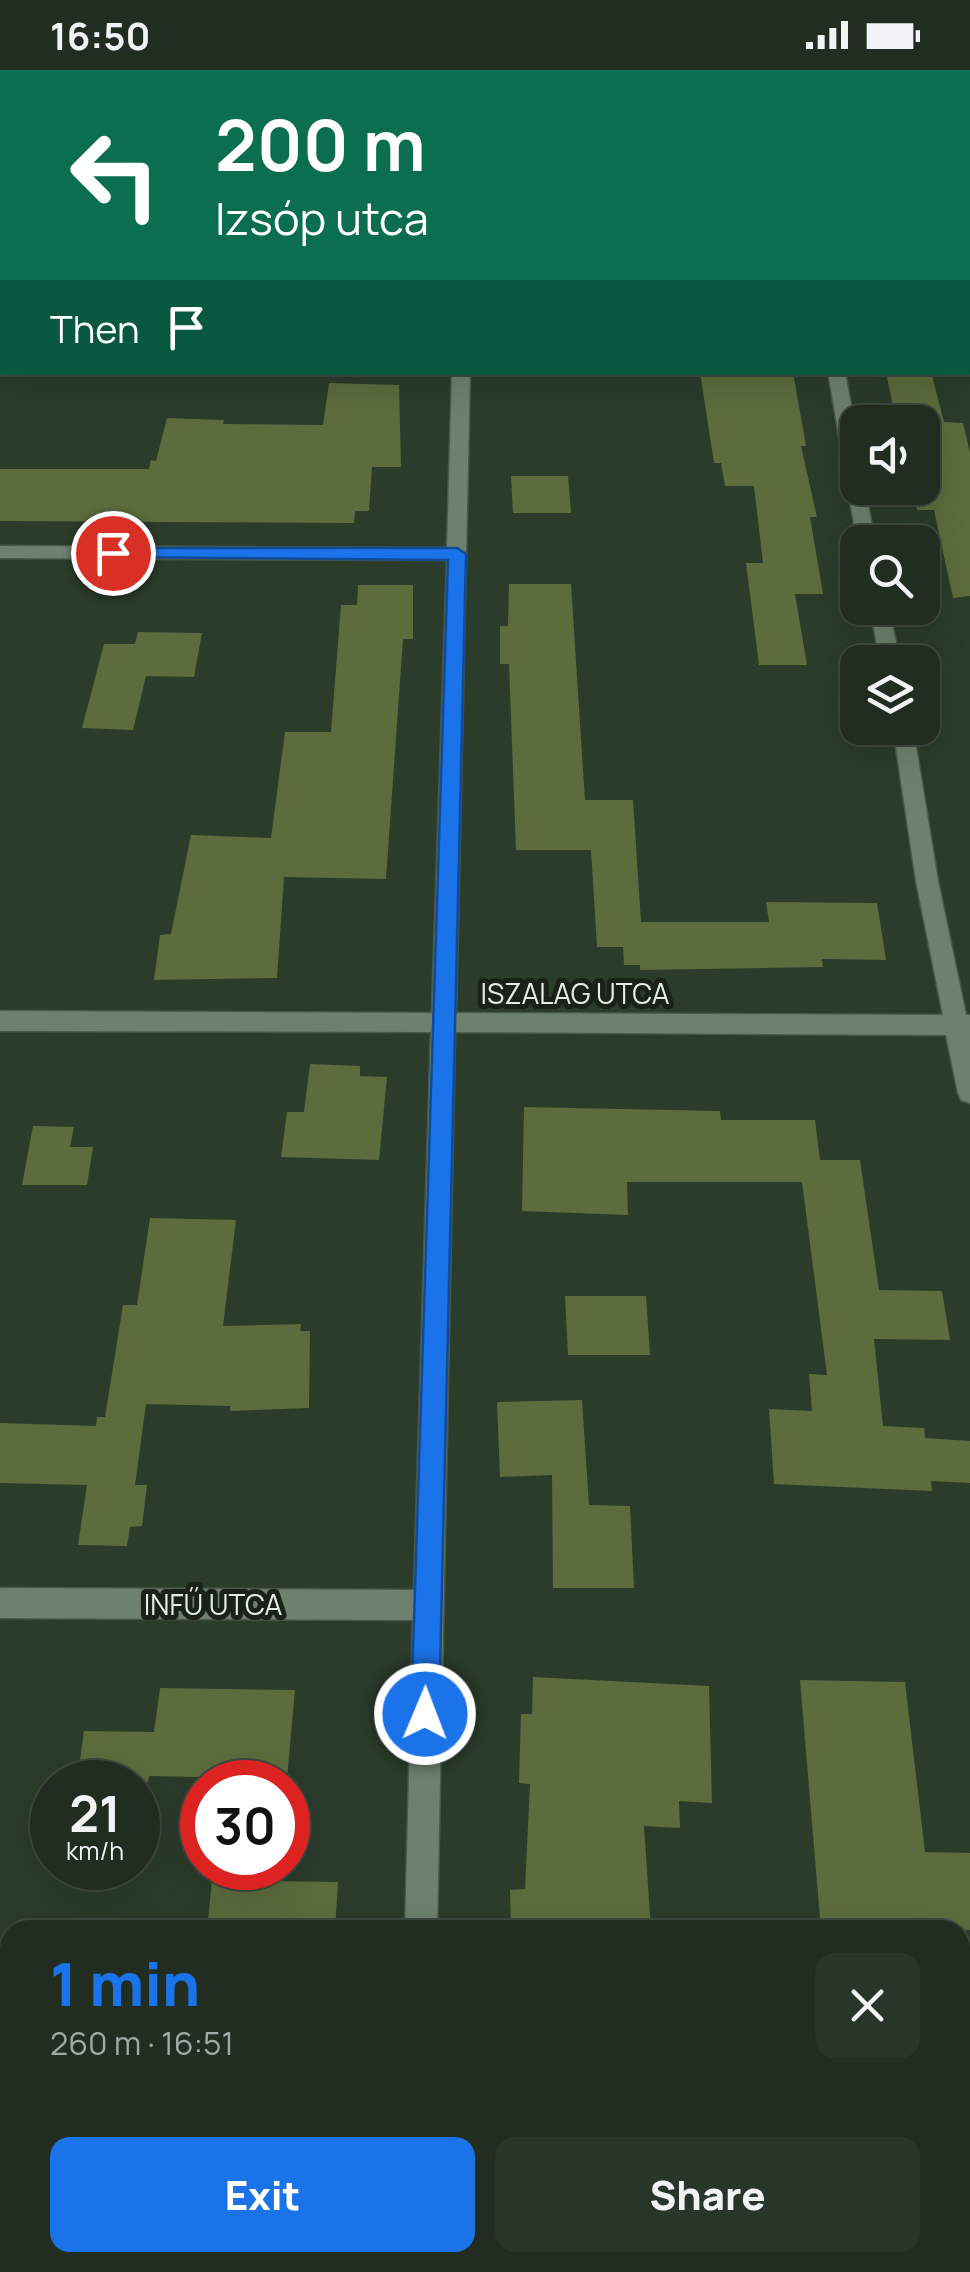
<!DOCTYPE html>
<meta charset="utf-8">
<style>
body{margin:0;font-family:Manrope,sans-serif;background:#283529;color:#f1f3f6;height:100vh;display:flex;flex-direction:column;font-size:38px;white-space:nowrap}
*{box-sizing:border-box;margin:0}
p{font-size:32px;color:#a2a8a5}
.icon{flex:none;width:55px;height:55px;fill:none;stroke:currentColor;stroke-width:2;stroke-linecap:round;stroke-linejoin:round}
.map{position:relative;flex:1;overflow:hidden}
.details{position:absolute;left:0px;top:1850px;width:970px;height:352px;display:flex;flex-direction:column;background:#202d20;border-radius:30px 30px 0 0;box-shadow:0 10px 40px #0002,0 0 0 2px #3d493e}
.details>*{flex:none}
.hud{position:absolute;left:0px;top:0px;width:970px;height:305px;box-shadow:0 10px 40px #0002,0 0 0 2px #3d493e;background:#0b6e4f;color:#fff;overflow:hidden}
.controls{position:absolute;left:840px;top:335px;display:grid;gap:20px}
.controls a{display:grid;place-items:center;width:100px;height:100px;border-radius:20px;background:#202d20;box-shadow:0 10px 40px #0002,0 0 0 2px #3d493e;font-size:50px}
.speed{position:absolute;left:30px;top:1690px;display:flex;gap:20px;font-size:50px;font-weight:700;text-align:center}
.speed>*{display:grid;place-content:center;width:130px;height:130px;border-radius:50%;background:#202d20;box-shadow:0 10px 40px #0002,0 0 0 2px #3d493e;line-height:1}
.speed small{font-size:25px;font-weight:400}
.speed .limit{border:15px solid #d22;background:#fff;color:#111}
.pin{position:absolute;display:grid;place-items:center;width:85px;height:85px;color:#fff;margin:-42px;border:5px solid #fff;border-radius:50%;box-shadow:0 2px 10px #0007}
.me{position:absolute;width:110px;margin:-55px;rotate:1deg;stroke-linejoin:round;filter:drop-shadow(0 0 8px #0008)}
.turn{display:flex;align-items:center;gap:35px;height:210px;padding:0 50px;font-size:45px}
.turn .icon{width:130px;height:130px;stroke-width:2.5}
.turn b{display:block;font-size:70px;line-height:85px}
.then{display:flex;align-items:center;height:95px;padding:0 50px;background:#0003;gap:20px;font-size:38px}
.round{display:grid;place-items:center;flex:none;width:105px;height:105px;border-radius:20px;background:#283529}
.headline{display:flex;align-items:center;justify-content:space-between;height:170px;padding:0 50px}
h1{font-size:60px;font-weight:800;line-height:75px;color:#1a73e8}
.primary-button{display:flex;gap:20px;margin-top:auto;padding:20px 50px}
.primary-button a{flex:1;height:115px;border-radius:20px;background:#1a73e8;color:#fff;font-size:40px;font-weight:800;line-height:115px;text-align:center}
.primary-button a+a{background:#283529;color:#f1f3f6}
.status{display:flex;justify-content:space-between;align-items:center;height:70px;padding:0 50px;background:#202d20;direction:ltr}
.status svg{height:28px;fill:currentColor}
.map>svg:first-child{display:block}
</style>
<div class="status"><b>16:50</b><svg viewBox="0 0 49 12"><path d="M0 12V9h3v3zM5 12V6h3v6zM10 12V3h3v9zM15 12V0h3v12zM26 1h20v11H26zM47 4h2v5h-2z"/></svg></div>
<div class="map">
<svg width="970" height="2202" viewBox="0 0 970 2202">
<rect width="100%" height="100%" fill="#2b3c2b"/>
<g fill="#5c6c3c">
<polygon points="700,302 793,302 806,376 801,376 817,447 810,447 823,524 795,524 807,595 759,595 746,493 763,493 754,416 725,416 721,393 714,393"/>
<polygon points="886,302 931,302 944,352 963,353 970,383 970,526 953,528 934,440 917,440 913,418 922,418 922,352 896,352"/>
<polygon points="329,313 399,315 401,397 372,397 369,441 355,441 354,453 0,451 0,399 149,399 151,390 156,391 167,348 224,350 223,354 323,355"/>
<polygon points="511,406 568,406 571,443 513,443"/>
<polygon points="509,514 571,514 585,730 633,730 641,852 769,852 766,832 877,833 886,890 822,889 823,897 640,900 640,895 624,895 623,877 597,877 591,780 516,780 509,594 500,594 500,556 508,556"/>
<polygon points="358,515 413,515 413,569 403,569 386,809 284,807 277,908 154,910 160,865 171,864 191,765 271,768 285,662 331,662 341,535 357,535"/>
<polygon points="138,562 202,563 194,607 146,606 133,660 82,658 104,574 135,574"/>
<polygon points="310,994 360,996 360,1006 387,1007 379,1090 281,1087 287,1042 304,1042"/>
<polygon points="524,1037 720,1041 721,1050 815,1050 820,1090 860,1090 879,1220 942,1221 950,1270 874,1269 883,1356 924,1358 925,1368 970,1371 970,1413 931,1411 932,1421 774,1414 769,1339 812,1341 809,1304 827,1305 802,1112 627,1112 628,1145 522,1141"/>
<polygon points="33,1056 74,1057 70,1077 93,1077 87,1115 22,1115"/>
<polygon points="150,1148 236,1150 223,1256 301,1254 300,1261 310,1261 309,1338 230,1341 230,1336 146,1334 135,1415 147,1415 142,1456 130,1457 127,1476 78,1475 87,1415 0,1413 0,1353 96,1356 97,1347 105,1347 123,1235 137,1235"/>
<polygon points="565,1226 646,1226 650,1285 568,1285"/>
<polygon points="582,1330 589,1435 630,1436 634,1518 553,1518 552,1405 500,1407 497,1332"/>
<polygon points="533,1607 709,1616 712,1733 679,1731 680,1758 644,1756 651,1860 511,1860 510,1820 525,1819 530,1714 519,1713 521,1644 532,1644"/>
<polygon points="800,1610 905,1612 925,1782 970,1783 970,1860 821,1860"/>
<polygon points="160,1618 295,1620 287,1709 149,1706 148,1712 77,1712 84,1661 154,1662"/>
<polygon points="212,1810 338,1812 335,1860 207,1860"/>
</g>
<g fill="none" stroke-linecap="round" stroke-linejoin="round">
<g stroke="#495849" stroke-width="3">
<g id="minor">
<polygon points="766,0 780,0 781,2 767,2"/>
<rect x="0" y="17" width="2" height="8"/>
<rect x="0" y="167" width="2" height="10"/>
<rect x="968" y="174" width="2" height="10"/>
<polygon points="452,302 470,302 456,943 943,945 916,811 893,658 913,658 938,811 966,945 970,945 970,1033 961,1030 958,1023 946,965 455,962 437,1860 405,1860 413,1550 0,1548 0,1518 414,1520 431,962 0,961 0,941 432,943 447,490 0,488 0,476 447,478"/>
<polygon points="828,302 845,302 858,373 858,418 865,418 875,472 857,472"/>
<polygon points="870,538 889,538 900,592 880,592"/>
<rect x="398" y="2192" width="36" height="10"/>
</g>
</g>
<use href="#minor" fill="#6e816e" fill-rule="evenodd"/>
</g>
<polygon fill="#1a73e8" stroke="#114b97" stroke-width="2.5" points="113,478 457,478 466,484 439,1644 435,1653 425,1657 415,1653 411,1644 448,490 107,487 104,483"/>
<g text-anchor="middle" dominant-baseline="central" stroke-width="10" stroke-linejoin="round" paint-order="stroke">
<g font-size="28" fill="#e4eee3" stroke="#192119">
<text x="575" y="923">ISZALAG UTCA</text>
<text x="213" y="1534">INFŰ UTCA</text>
</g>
</g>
</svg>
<div class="controls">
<a><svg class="icon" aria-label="sound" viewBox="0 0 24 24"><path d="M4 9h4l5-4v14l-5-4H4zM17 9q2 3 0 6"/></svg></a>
<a><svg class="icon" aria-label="search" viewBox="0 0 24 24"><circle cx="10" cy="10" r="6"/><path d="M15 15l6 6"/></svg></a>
<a><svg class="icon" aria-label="layers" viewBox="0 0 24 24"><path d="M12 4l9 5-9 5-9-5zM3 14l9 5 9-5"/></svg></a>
</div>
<div class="speed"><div>21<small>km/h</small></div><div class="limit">30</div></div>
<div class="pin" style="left:113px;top:483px;background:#d93025"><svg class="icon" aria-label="arrive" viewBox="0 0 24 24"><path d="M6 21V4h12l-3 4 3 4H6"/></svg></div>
<svg class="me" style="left:425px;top:1644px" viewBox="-20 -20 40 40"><circle r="17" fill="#1a73e8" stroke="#fff" stroke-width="3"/><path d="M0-11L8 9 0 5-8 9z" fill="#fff"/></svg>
<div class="hud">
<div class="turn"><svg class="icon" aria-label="left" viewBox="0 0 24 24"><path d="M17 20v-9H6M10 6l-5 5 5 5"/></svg><div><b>200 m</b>Izsóp utca</div></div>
<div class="then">Then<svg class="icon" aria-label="arrive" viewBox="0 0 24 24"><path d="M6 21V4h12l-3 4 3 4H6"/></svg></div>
</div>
<section class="details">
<div class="headline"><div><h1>1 min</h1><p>260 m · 16:51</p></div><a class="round"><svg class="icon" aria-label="close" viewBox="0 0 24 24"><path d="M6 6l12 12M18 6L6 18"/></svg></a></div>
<div class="primary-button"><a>Exit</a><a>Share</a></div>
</section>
</div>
